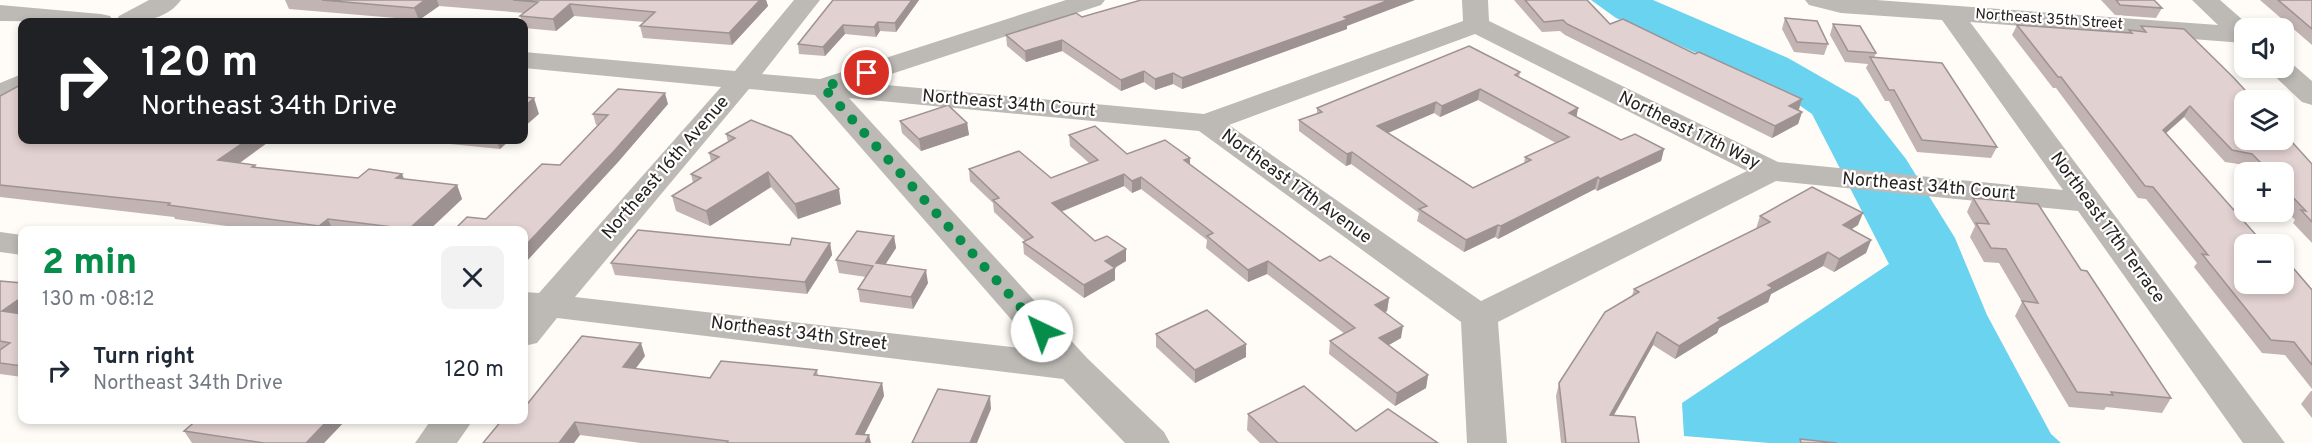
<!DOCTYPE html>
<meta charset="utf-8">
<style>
body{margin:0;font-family:Overpass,sans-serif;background:#f2f2f3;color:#1f2937;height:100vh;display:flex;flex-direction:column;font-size:22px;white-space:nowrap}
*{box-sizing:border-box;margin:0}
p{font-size:20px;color:#747a83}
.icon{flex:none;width:33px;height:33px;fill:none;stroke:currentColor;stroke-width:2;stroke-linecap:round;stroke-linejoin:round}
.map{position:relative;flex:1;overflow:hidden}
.side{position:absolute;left:18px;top:226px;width:510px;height:198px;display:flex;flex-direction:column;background:#fff;border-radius:12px;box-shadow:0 3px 9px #0003}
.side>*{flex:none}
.hud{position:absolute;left:18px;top:18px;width:510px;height:126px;border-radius:12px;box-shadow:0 3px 9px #0003;background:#202124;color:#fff;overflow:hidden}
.controls{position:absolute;left:2234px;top:18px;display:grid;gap:12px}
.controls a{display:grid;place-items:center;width:60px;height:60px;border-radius:12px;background:#fff;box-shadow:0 3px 9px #0003;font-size:30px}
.pin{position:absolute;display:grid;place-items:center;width:51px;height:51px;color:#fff;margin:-26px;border:3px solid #fff;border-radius:50%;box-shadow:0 2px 6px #0007}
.me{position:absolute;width:66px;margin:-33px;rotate:318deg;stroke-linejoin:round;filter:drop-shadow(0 0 4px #0008)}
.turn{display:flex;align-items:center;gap:21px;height:126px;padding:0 24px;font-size:27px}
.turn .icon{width:78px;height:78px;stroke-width:2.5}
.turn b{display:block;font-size:42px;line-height:51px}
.round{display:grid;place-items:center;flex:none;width:63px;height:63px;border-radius:12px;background:#f2f2f3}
.head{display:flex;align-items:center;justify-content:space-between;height:102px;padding:0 24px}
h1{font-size:36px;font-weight:800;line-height:45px;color:#078d4a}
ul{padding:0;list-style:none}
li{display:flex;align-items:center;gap:18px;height:84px;padding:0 24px}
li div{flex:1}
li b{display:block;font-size:22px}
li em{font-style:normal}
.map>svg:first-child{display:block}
</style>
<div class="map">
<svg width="2312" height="443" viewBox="0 0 2312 443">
<rect width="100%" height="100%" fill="#fffbf6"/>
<polygon fill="#6ad3f0" points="1591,0 1653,0 1788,58 1858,98 1906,159 1955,238 1987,315 2051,434 2061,443 1769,443 1684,436 1682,403 1889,264 1812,114 1770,85 1616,18"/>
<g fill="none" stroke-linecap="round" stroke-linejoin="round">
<g fill="#bdbab5" fill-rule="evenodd">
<path d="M149 0H181C167 20 137 24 115 22L119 16Z"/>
<path d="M794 0H820L762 74 820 79 1066 0H1105L1101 5 864 83 1204 114 1463 21 1462 0H1488L1489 21 1778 162 2063 190 1942 20 1841 13 1809 5 1805 0H1876L2218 25 2192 0H2220L2252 28H2244V43L1970 22 2285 443H2243L2078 211 1776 181 1498 322 1507 443H1467L1461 322 1199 131 849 98 1087 358 1164 432 1170 443H1125L1063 379 557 318 537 343 524 346V292L539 293 721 87 524 68V52L735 71ZM1475 34 1747 171 1481 301 1229 125ZM749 89 815 95 1038 350 575 297Z"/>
<polygon points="0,5 101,14 110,16 114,22 0,21"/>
<polygon points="2283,60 2290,62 2312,81 2312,105 2302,102 2266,68 2283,68"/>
<polygon points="22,74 22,94 0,104 0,83"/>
<polygon points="0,232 22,235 22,255 0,252"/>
<polygon points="431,420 473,420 457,443 415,443"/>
</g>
</g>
<g fill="#c2b4b3" fill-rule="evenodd">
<polygon points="285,0 766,0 768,6 732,45 643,38 640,26 644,22 574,16 556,31 524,28 524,22 522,22 520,16 524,13 439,6 419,20 289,9"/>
<polygon points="833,0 919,0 896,32 880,31 876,37 845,34 825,56 799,54 798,44"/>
<polygon points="1514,0 1587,0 1610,24 1695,54 1802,99 1799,110 1802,112 1798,124 1772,138 1565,35 1560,31 1542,32"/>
<polygon points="2101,0 2154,0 2162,8 2156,18 2115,15"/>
<polygon points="2260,0 2312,0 2312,45"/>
<polygon points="1082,17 1347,26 1347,29 1182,89 1173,84 1155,90 1144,82 1121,91 1062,51 1026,62 1007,46 1006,35"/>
<polygon points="1785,18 1828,44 1824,55 1794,52 1782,29"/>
<polygon points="1833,24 1876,53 1874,58 1997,147 1991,158 1917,152 1889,101 1885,101 1866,68 1868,64 1845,62 1830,35"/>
<polygon points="2017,25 2128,32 2129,30 2139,31 2141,26 2312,164 2312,243 2293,223 2295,220 2283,207 2283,172 2251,172 2245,165 2225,162 2184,117 2166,133 2244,244 2312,290 2312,389 2285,355 2262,353 2194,267 2197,263 2146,199 2138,198 2056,88 2053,88 2012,35"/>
<path d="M1520 72 1519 77 1578 108 1576 117 1621 140 1664 149 1661 161 1597 191 1595 189 1498 239 1495 237 1464 252 1417 221 1419 213 1351 164 1346 166 1299 131V120L1317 114V108ZM1478 100 1556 143 1525 157 1524 164 1473 188 1388 133 1434 113 1440 117Z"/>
<polygon points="0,96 22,140 271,140 240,163 255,165 257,168 358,178 402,174 404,179 457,185 462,199 428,231 263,231 175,219 174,217 0,197"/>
<polygon points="668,104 618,162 524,264 524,231 486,219 560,165 598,125 596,125 593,114"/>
<polygon points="751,120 841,204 798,219 771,187 710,226 676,211 672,196 693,183 691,174 711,161 709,153 728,142 726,134"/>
<polygon points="900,121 967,123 969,135 921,151 902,133"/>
<polygon points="1069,135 1127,154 1190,165 1320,261 1389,298 1387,311 1385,312 1401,338 1389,345 1428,375 1426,388 1395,406 1329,354 1330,341 1345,334 1267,274 1248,282 1206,248 1207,240 1141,189 1132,193 1124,186 1061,212 1095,241 1126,261 1115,268 1115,280 1084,298 1024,254 1023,242 1025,241 994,212 993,203 970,181 969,169 1051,178 1089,163 1070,146"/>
<polygon points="410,140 510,140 500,149"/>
<polygon points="1973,198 2081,270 2171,398 2162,413 2106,407 2104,410 2069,407 2015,316 2022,302 1999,263 1984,262 1970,237 1975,226 1967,212"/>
<polygon points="1760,216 1858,225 1852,229 1871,240 1866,253 1834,272 1823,266 1771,294 1768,302 1719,328 1717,333 1675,359 1653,345 1614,415 1639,443 1561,443 1556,396 1559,383 1632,296 1634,289 1756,229"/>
<polygon points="894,236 896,248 885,264 928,283 913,309 860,302 858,289 866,277 839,273 836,260"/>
<polygon points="830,243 832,255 807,294 615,275 611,263 790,245"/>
<polygon points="0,281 22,283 22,377 0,374"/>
<polygon points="1156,334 1246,357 1195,383 1156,347"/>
<polygon points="645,356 635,369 710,378 817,370 818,375 882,383 884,396 864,435 871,443 641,443 580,435 483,443"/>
<polygon points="2311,391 2312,391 2312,418 2301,404"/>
<polygon points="1248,414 1356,431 1438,443 1260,443 1247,430"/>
<polygon points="197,420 342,420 344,422 324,443 192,443 184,431"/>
</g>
<g fill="#9e9292">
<polygon points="425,0 437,0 439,6 419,20 414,8"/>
<polygon points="760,0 766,0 768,6 732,45 729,33"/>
<polygon points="912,0 919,0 896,32 895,23"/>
<polygon points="1389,0 1415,0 1347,26 1347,29 1182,89 1182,78"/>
<polygon points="570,4 574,16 556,31 553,19"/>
<polygon points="878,22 880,31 876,37 874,27"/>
<polygon points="843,25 845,34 825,56 823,47"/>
<polygon points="1062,40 1062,51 1026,62 1025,51"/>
<polygon points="1144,71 1144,82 1121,91 1121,80"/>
<polygon points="1173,73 1173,84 1155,90 1155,79"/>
<polygon points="1480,89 1478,100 1440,117 1442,106"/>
<polygon points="665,93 668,104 618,162 524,264 524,247"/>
<polygon points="534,98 539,114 524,127 524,107"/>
<polygon points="1802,99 1798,111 1789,106"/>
<polygon points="1436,102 1434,113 1376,138 1377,126"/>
<polygon points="2190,106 2184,117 2157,141 2163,130"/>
<polygon points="1578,108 1576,120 1569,113"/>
<polygon points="1802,112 1798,124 1772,138 1775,126"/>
<polygon points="967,123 969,135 921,151 919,139"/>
<polygon points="247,140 271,140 225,173 218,160"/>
<polygon points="496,140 510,140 500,149"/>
<polygon points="1664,149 1661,161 1597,191 1600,179"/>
<polygon points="1352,152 1351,164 1346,166 1347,154"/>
<polygon points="1190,158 1190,170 1184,160"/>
<polygon points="768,172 771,187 710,226 706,211"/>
<polygon points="402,174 407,187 396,178"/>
<polygon points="1124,174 1124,186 1052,215 1052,203"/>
<polygon points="1141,177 1141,189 1132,193 1132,181"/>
<polygon points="1598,177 1595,189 1498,239 1501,226"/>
<polygon points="457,185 462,199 428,231 410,231 409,229"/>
<polygon points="839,189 841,204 798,219 795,204"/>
<polygon points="1863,213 1858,225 1837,238 1843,225"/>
<polygon points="328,219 333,231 322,231 319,226"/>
<polygon points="1498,225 1495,237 1464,252 1466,240"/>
<polygon points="894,236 896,248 878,276 876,263"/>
<polygon points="1871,240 1866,253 1834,272 1839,259"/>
<polygon points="830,243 832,255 807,294 805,282"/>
<polygon points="1126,249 1126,261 1105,273 1105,261"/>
<polygon points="1828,252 1823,266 1771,294 1768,302 1719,328 1717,333 1675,359 1679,346 1718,318 1768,285"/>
<polygon points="1268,261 1267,274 1248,282 1248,270"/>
<polygon points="1115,268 1115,280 1084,298 1084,285"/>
<polygon points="926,270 928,283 913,309 911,297"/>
<polygon points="22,297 22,316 2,311"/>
<polygon points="1389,298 1387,311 1374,318 1375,305"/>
<polygon points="1403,326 1401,338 1378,351 1379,338"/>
<polygon points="1657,332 1653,345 1606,429 1610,415"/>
<polygon points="641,343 645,356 627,380 623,367"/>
<polygon points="1246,344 1246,357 1195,383 1195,370"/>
<polygon points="1428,375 1426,388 1395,406 1397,393"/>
<polygon points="882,383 884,396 860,443 856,434"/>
<polygon points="990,396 991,409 977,443 970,443"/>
<polygon points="328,420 342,420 344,422 324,443 306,443"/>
<polygon points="575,422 580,435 574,443 559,443"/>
<polygon points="869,435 871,443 865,443"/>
</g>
<g fill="#e1d1d0" stroke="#9e9292" stroke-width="1.5" fill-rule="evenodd">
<polygon points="322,0 425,0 414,8"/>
<polygon points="513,0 760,0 729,33 640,26 655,12 570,4 553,19 520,16 538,2"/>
<polygon points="833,0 912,0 895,23 878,22 874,27 843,25 823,47 798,44"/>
<polygon points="1141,0 1389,0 1344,17 1348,19 1182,78 1173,73 1155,79 1144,71 1121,80 1062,40 1025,51 1006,35 1076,13 1082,17"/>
<polygon points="1525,0 1587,0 1610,24 1623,19 1695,54 1699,52 1802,99 1789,106 1802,112 1775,126 1567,24 1563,20 1544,22"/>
<polygon points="2116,0 2154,0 2162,8 2120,5"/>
<polygon points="2278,0 2312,0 2312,29"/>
<polygon points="1785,18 1817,21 1828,44 1797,42"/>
<polygon points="1833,24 1860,26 1876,53 1848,51"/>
<polygon points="2017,25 2132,33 2129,30 2146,32 2141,26 2184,29 2234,78 2254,100 2244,100 2244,140 2283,140 2283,132 2312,164 2312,222 2301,210 2306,211 2283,187 2283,172 2270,172 2252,154 2232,150 2190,106 2163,130 2264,244 2244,244 2244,284 2283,284 2283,262 2288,262 2312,290 2312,365 2294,342 2271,340 2202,254 2208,255 2153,187 2145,186 2061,77 2058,77"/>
<path d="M1469 46 1520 72 1515 75 1578 108 1569 113 1621 140 1635 134 1664 149 1600 179 1598 177 1501 226 1498 225 1466 240 1419 209 1427 206 1352 152 1347 154 1299 120 1322 112 1317 108ZM1480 89 1569 137 1525 157 1531 160 1473 188 1377 126 1436 102 1442 106Z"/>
<polygon points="1870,57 1942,63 1997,147 1922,140 1894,90 1889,90"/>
<polygon points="22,84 22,140 247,140 218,160 255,165 252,167 358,178 369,169 402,174 396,178 457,185 409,229 328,219 319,226 168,205 170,203 0,185 0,96"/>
<polygon points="618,89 665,93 615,150 524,247 524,231 453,231 467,217 486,219 542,164 560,165 608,115 593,114"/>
<polygon points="524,97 534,98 524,107"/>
<polygon points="948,105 967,123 919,139 900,121"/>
<polygon points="751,120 791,136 839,189 795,204 768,172 706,211 672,196 701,178 691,174 719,157 709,153 735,138 726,134"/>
<polygon points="1095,126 1127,154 1165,140 1190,158 1184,160 1320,261 1330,256 1389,298 1375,305 1403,326 1379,338 1428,375 1397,393 1330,341 1355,328 1268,261 1248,270 1207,236 1213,233 1141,177 1132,181 1124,174 1052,203 1095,241 1107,236 1126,249 1105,261 1115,268 1084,285 1023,242 1033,237 993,200 999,198 969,169 1019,151 1051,178 1098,160 1069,135"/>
<polygon points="1812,187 1863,213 1843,225 1871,240 1839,259 1828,252 1768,285 1773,288 1718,318 1721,320 1679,346 1657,332 1610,415 1635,417 1639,443 1566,443 1559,383 1605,312 1639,292 1634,289 1770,222 1760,216"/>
<polygon points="1973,198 2038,204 2081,270 2087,271 2171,398 2111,392 2113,395 2077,392 2022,301 2038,303 2006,249 1991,248 1976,223 1989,224"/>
<polygon points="638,230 790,245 792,238 830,243 805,282 611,263"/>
<polygon points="857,231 894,236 876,263 926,270 911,297 858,289 873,266 836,260"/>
<polygon points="0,281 22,283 22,297 2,311 22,314 22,366 0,363 0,350 10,343 0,341"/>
<polygon points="1207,310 1246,344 1195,370 1156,334"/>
<polygon points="582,336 641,343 623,367 710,378 721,361 817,370 814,375 882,383 856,434 869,435 865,443 727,443 728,441 575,422 559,443 483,443 502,420 524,420 524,408"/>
<polygon points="1304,386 1356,431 1388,409 1438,443 1278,443 1248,414"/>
<polygon points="938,389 990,396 970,443 912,443"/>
<polygon points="197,420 328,420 306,443 264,443 184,431"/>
<polygon points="1800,439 1837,443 1801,443"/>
</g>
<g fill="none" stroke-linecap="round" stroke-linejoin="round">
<polyline stroke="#078d4a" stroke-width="10" stroke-dasharray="0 18" points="867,73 823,87 1042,331"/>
</g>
<g text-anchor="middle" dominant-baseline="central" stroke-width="4.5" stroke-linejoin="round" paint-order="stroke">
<g font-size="15" fill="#25221e" stroke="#fff">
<text transform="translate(2049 20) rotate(4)">Northeast 35th Street</text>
</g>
<g font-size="18" fill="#25221e" stroke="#fff">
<text transform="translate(1009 104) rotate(5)">Northeast 34th Court</text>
<text transform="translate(1689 131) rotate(26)">Northeast 17th Way</text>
<text transform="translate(666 168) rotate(-49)">Northeast 16th Avenue</text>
<text transform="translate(1296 187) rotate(36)">Northeast 17th Avenue</text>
<text transform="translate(1929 187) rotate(5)">Northeast 34th Court</text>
<text transform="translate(2107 228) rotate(54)">Northeast 17th Terrace</text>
<text transform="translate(799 334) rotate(7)">Northeast 34th Street</text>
</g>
</g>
</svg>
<div class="controls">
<a><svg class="icon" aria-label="sound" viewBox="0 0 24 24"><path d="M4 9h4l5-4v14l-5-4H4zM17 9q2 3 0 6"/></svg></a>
<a><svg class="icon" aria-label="layers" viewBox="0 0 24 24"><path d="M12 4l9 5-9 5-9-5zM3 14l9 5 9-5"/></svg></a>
<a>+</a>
<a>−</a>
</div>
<div class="pin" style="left:867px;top:73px;background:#d93025"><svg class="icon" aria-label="arrive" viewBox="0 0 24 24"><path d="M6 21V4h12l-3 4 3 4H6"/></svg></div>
<svg class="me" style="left:1042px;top:331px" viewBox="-20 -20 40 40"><circle r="19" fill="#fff"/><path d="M0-13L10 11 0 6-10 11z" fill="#078d4a"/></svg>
<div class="hud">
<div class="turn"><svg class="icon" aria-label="right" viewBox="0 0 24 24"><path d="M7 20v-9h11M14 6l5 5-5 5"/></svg><div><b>120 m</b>Northeast 34th Drive</div></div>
</div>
<section class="side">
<div class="head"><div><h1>2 min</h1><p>130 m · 08:12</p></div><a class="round"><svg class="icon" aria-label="close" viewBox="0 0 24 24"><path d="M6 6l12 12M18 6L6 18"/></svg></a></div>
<ul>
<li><svg class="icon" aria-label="right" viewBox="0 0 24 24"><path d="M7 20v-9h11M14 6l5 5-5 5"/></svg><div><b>Turn right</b><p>Northeast 34th Drive</p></div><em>120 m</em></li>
</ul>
</section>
</div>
